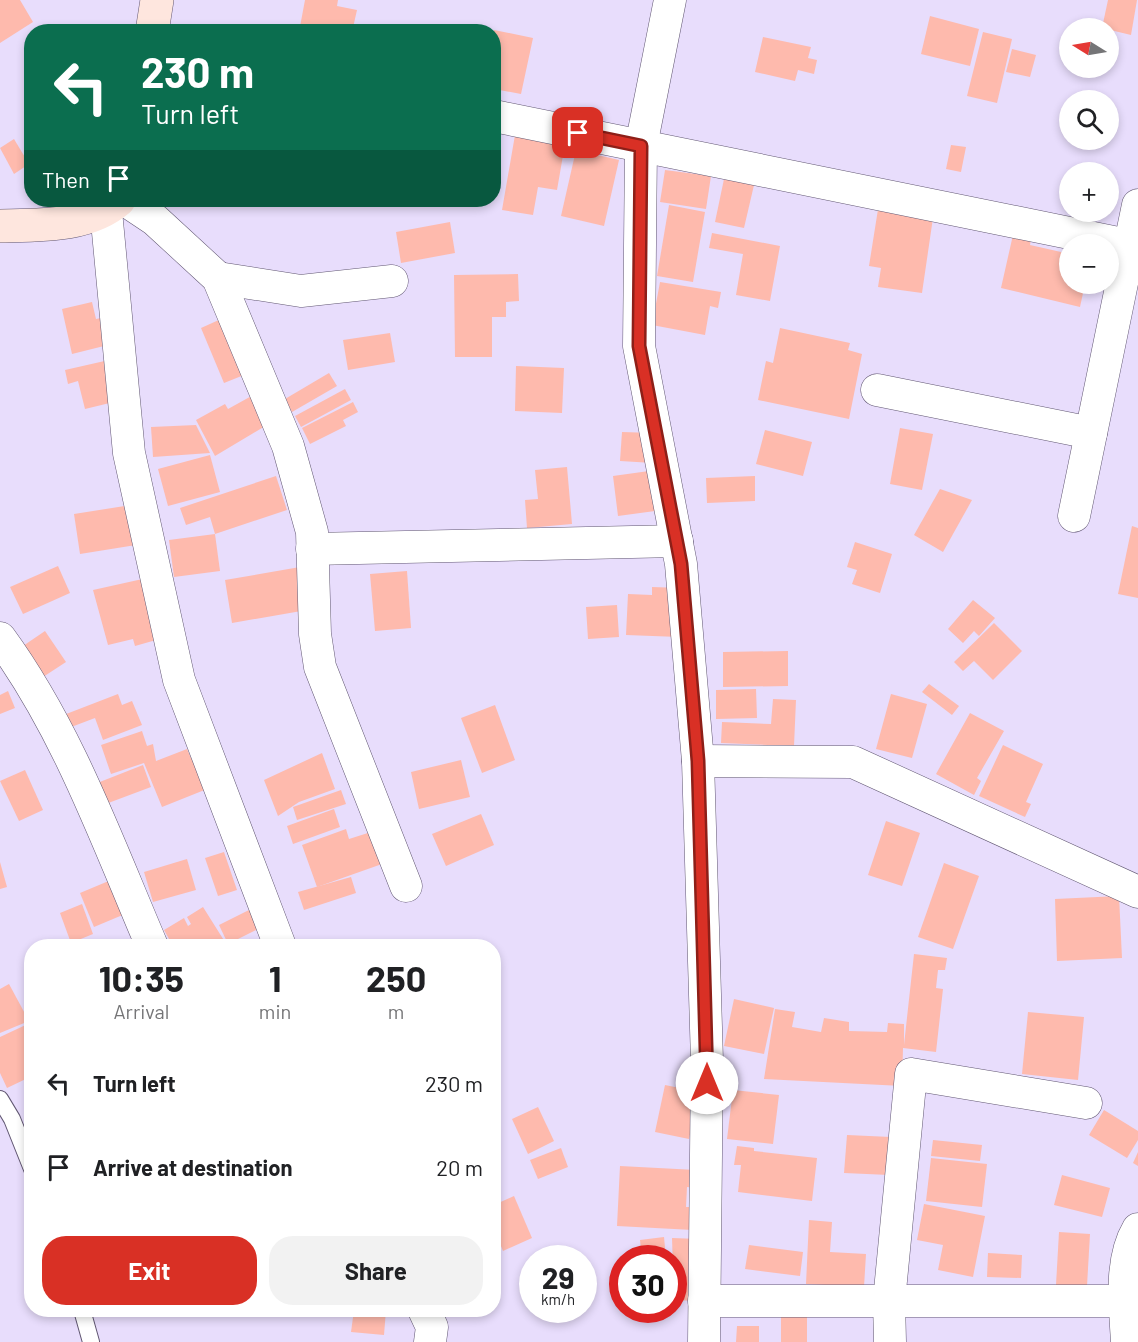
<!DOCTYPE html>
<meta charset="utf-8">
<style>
body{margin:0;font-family:Barlow,sans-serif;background:#f2f2f2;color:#202124;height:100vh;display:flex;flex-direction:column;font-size:22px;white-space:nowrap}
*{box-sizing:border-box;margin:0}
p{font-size:20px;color:#757577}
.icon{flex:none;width:33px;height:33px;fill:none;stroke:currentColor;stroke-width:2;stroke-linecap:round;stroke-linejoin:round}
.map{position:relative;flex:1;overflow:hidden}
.drawer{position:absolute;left:24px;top:939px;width:477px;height:378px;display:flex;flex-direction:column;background:#fff;border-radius:24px;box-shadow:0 3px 9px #0003}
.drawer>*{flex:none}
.banner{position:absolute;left:24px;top:24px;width:477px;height:183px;border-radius:24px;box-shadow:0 3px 9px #0003;background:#0b6e4f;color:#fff;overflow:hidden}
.needle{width:39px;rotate:281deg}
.fabs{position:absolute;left:1059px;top:18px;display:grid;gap:12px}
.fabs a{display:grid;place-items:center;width:60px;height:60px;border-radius:50%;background:#fff;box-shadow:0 3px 9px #0003;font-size:30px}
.speed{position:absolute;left:519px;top:1245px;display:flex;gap:12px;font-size:30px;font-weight:700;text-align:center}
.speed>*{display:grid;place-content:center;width:78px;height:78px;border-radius:50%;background:#fff;box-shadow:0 3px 9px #0003;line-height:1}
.speed small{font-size:15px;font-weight:400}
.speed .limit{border:9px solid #d22;background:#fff;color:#111}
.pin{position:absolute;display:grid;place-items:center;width:51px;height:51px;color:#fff;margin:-26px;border-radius:12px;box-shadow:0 3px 9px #0006}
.me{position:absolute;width:66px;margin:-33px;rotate:0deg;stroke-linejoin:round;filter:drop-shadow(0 0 4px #0008)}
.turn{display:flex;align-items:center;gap:21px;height:126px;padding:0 18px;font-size:27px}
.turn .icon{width:78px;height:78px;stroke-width:2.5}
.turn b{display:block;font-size:42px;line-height:51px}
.then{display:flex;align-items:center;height:57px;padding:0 18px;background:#0003;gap:12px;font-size:22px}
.eta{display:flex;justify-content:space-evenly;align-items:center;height:102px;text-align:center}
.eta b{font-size:36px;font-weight:700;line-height:42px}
.action{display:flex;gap:12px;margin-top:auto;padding:12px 18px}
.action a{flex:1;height:69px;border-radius:24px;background:#d93025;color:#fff;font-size:24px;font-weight:700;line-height:69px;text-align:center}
.action a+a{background:#f2f2f2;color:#202124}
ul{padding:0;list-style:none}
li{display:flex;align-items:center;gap:18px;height:84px;padding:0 18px}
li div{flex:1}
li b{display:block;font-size:22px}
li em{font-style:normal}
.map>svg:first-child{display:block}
</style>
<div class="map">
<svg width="1138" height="1342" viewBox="0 0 1138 1342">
<rect width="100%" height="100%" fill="#e8ddfc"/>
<g fill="#febaad">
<polygon points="0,0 20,0 33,22 0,43"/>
<polygon points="305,0 338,0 337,6 357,10 352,32 299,32"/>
<polygon points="1108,0 1137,0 1131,35 1102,28"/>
<polygon points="930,16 979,29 970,66 921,54"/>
<polygon points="494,30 533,38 521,94 494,89"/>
<polygon points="983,32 1012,39 997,103 967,96"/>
<polygon points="763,37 811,47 808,58 817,60 814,74 798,70 795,81 755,72"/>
<polygon points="1012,49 1036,55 1030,77 1006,72"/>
<polygon points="515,135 565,144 557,190 538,187 533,215 502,210"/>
<polygon points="14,139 29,164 14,174 0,148"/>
<polygon points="951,145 966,147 961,172 946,169"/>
<polygon points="576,150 619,160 604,226 561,216"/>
<polygon points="665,170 711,176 706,209 660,202"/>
<polygon points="724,179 754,185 744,228 715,222"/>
<polygon points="879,203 934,211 922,293 878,287 881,268 869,266"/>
<polygon points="669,205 705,212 693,282 657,276"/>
<polygon points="450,222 455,253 401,263 396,232"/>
<polygon points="1015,226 1033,230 1030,245 1070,254 1070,284 1085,284 1080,307 1001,288"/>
<polygon points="712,233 780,246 770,301 736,295 743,254 709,248"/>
<polygon points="518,274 519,301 506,302 506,317 492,317 492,357 455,357 454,275"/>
<polygon points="660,282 721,292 718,308 710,306 705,335 652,325"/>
<polygon points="92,302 96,319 106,317 112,344 72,354 62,309"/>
<polygon points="221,319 244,375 224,383 201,328"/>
<polygon points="780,328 850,343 848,350 862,354 849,419 758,400 766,361 773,363"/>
<polygon points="390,333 395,362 348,370 343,340"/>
<polygon points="109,360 118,401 85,409 78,381 68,384 65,370"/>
<polygon points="516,366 564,368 562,413 515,411"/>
<polygon points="329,373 337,386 292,412 285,399"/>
<polygon points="345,389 351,400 301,427 295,416"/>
<polygon points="257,393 272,422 215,456 196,420 225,404 228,409"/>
<polygon points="353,402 358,412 343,420 346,426 310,444 302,428"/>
<polygon points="196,425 210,453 153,457 151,427"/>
<polygon points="900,428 933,434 922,490 890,484"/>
<polygon points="765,430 812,442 803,476 756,464"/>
<polygon points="622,432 654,433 653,463 620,461"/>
<polygon points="210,455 220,492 168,506 158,469"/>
<polygon points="567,467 572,524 527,528 525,500 538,499 535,470"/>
<polygon points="649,471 655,511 618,516 613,476"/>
<polygon points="276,476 287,510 215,534 210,517 186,525 180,508"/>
<polygon points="755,476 755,501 707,503 706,478"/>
<polygon points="940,489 972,500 943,552 914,535"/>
<polygon points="131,505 136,545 80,554 74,514"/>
<polygon points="1132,526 1138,528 1138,598 1118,594"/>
<polygon points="215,534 220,571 174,577 169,540"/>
<polygon points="855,542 892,554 880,593 852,584 857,570 847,567"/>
<polygon points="58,566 70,593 23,614 10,587"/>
<polygon points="300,567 307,610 232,623 225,580"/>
<polygon points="407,571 411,628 375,631 370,574"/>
<polygon points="147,578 163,638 135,646 133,639 108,645 93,590"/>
<polygon points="652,587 681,588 679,637 626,635 628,594 652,595"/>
<polygon points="973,600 995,618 979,636 974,631 963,643 948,629"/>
<polygon points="617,605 619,637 588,639 586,607"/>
<polygon points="994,623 1022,651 993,680 974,661 963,671 954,662"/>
<polygon points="45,631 66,662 43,677 23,646"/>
<polygon points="788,651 788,686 723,687 723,652"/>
<polygon points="929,684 959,706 952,715 922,692"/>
<polygon points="756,689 757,718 716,719 716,690"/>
<polygon points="8,691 15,708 0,714 0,695"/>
<polygon points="118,694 122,705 132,701 142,725 103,740 95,718 66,729 61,716"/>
<polygon points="891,694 927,704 912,758 876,749"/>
<polygon points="773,699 796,700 794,746 721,743 722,722 771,724"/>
<polygon points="495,705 515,760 482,773 461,718"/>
<polygon points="970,713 1004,731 977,778 981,781 974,795 936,774"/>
<polygon points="142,731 147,746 153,744 156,761 187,749 191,758 203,753 217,785 162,807 144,763 111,774 101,745"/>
<polygon points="1003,745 1043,764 1026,802 1031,804 1025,817 979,796"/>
<polygon points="322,753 335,789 299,802 278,816 264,780"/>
<polygon points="461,760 470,797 419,809 411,772"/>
<polygon points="143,765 151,787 95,808 87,787"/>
<polygon points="25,770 43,810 19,821 0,781"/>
<polygon points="341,790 346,804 297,820 293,807"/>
<polygon points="334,809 340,827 293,844 287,826"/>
<polygon points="481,814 494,845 446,866 432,834"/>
<polygon points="886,821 920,833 902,886 868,875"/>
<polygon points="346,829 349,839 371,832 382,864 317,887 302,845"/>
<polygon points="224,852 237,890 218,896 205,858"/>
<polygon points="187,859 196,890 153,902 144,872"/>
<polygon points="0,862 7,887 0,889"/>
<polygon points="944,863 979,876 953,949 918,937"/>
<polygon points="351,877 356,893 304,910 298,892"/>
<polygon points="111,880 125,914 94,927 80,893"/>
<polygon points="1119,896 1122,958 1057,961 1055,899"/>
<polygon points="82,904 93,934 71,943 60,913"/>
<polygon points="203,907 225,942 217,946 173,946 164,930 184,918 188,926 191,924 187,917"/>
<polygon points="251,909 260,928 228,944 219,925"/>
<polygon points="482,940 485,946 469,946"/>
<polygon points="914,954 947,958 945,970 938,970 936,988 943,989 936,1052 903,1048 902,1086 764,1079 775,1009 795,1012 792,1027 821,1032 824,1018 849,1022 849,1031 887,1032 888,1023 904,1024 904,1045"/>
<polygon points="9,984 29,1021 0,1033 0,989"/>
<polygon points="734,999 774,1008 764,1054 724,1046"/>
<polygon points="1028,1012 1084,1017 1078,1080 1022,1074"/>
<polygon points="32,1022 32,1081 30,1077 7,1088 0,1073 0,1037"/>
<polygon points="665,1085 699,1092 689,1139 655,1132"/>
<polygon points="733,1090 779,1095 773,1144 727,1139"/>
<polygon points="538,1107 554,1141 528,1154 512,1119"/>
<polygon points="1104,1110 1138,1131 1138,1140 1127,1158 1089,1135"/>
<polygon points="847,1135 891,1137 889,1175 844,1173"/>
<polygon points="933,1140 982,1145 980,1161 931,1156"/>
<polygon points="737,1146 754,1148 754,1151 817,1158 812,1201 738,1192 741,1165 734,1165"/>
<polygon points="561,1148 568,1167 538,1179 530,1160"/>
<polygon points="1138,1152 1138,1166 1133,1163"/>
<polygon points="931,1158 987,1164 982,1207 926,1201"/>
<polygon points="620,1166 696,1170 696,1188 687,1187 686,1207 695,1207 693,1230 617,1226"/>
<polygon points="1062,1175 1110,1188 1102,1217 1054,1205"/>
<polygon points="514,1196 532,1238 503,1251 494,1229 494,1205"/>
<polygon points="924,1204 985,1216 973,1277 938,1270 943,1245 917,1240"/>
<polygon points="809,1220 832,1222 830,1252 866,1254 864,1287 806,1284"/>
<polygon points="1059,1232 1090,1234 1087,1286 1056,1285"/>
<polygon points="664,1237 666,1258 642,1258 640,1240"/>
<polygon points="672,1238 699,1239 696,1301 674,1300"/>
<polygon points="749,1245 803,1252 800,1276 745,1269"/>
<polygon points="988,1253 1022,1255 1021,1278 987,1277"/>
<polygon points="354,1310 386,1310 384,1335 351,1332"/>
<rect x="781" y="1317" width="26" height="25"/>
<polygon points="737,1326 759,1326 759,1342 736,1342"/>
</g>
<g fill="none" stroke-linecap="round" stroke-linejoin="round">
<g stroke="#615772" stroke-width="18">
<g id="lane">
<polyline points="0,1099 12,1119 32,1169"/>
<polyline points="82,1310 91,1342"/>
</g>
</g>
<g stroke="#615772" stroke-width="33">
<g id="street">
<polyline points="670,0 641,146 639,346 681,564 698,761 707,1061 704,1342"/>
<polyline points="494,116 1138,247"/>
<polyline points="125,200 155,220 218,278 288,446 312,532 315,634 320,667 406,886"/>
<polyline points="106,211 129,453 179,680 280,946"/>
<polyline points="218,278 301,291 392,281"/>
<polyline points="877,390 1091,433"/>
<polyline points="1074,516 1138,205"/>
<polyline points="312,549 677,541"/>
<path d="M0 638C68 731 107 841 152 946"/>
<polyline points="698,761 853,762 1138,892"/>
<polyline points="704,1301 1124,1301"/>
<polyline points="424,1310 432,1327 430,1342"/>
<polyline points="890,1342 889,1301 911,1074 1086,1103"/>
<path d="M1127 1342C1125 1306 1119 1261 1138 1229"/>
</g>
</g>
<g stroke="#615772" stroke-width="34">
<g id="secondary">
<polyline points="152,32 157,0"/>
<path d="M0 226C40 225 88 227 119 200"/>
</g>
</g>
<use href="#lane" stroke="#fff" stroke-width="16"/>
<use href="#street" stroke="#fff" stroke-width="32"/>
<use href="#secondary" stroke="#fee6de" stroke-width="33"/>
</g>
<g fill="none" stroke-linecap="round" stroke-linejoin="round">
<g stroke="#8d1f18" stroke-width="15">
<polyline id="route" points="578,133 641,146 639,346 681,564 698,761 707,1083"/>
</g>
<use href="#route" stroke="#d93025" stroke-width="10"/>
</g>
</svg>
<div class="fabs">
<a><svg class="needle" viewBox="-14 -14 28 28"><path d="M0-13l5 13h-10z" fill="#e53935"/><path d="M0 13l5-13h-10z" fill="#757577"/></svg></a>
<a><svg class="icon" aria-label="search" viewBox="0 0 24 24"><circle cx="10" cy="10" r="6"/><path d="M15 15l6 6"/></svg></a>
<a>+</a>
<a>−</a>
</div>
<div class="speed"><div>29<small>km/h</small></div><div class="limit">30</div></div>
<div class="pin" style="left:578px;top:133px;background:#d93025"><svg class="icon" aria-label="arrive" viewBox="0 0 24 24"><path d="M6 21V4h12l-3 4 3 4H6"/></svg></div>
<svg class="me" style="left:707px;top:1083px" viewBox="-20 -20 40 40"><circle r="19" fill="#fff"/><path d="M0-13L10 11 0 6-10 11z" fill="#d93025"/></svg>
<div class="banner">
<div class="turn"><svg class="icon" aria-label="left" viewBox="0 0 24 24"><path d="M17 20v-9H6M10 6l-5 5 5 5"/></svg><div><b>230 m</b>Turn left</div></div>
<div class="then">Then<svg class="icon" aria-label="arrive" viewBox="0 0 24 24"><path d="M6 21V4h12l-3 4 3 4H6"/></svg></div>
</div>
<section class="drawer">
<div class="eta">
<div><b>10:35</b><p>Arrival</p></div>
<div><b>1</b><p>min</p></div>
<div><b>250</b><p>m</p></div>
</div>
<ul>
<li><svg class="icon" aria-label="left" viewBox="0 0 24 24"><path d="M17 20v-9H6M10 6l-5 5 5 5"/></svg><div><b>Turn left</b></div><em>230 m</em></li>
<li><svg class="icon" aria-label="arrive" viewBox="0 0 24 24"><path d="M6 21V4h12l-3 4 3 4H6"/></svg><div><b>Arrive at destination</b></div><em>20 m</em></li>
</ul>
<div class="action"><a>Exit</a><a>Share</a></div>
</section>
</div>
